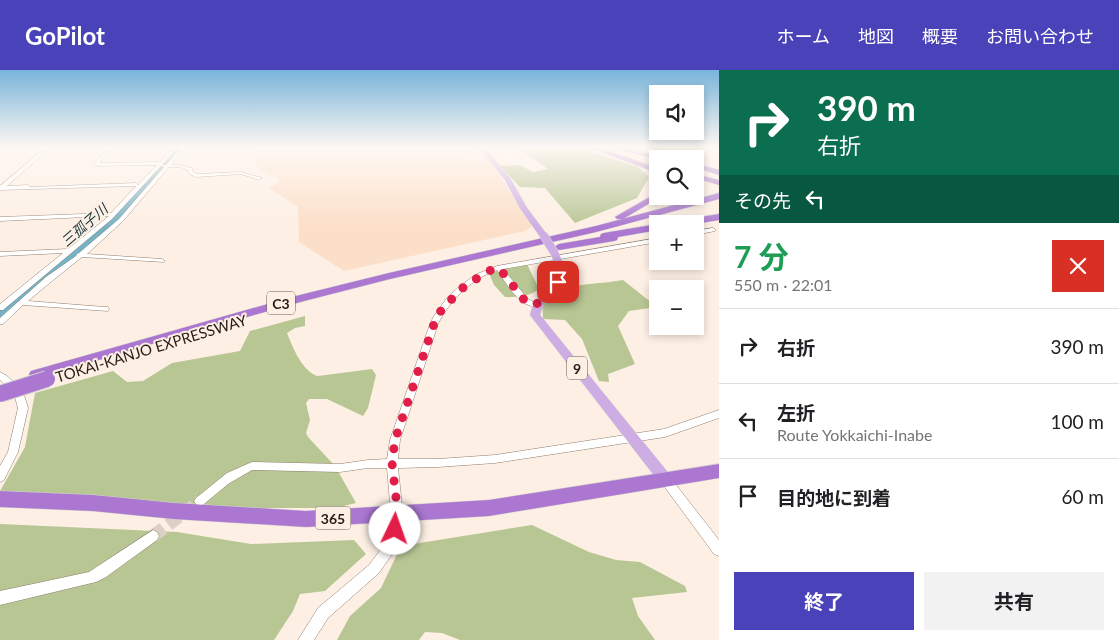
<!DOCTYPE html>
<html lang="ja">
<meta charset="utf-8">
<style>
body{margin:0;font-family:Lato,"Noto Sans JP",sans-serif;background:#f2f2f2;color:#202124;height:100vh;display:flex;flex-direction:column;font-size:19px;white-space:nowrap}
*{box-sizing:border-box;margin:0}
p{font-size:16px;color:#757577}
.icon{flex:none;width:28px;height:28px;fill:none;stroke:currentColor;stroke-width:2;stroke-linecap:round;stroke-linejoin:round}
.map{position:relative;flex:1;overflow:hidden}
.sheet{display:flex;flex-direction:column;background:#fff;width:400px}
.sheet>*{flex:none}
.top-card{background:#0b6e4f;color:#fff;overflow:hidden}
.tools{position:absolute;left:649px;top:15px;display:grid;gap:10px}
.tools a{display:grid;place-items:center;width:55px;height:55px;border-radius:0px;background:#fff;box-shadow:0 2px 8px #0003;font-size:25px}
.pin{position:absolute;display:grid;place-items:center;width:42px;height:42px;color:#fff;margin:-21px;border-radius:10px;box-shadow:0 2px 8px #0006}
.me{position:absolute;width:55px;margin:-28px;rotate:3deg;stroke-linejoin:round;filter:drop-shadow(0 0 4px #0008)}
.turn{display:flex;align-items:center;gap:18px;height:105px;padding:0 15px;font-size:22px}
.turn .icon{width:65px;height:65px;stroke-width:2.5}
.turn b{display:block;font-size:35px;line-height:42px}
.then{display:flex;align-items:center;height:48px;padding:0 15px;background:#0003;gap:10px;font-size:19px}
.round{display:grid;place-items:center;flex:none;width:52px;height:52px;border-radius:0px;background:#f2f2f2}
.overview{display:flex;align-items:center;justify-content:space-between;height:85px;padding:0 15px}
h1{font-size:30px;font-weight:700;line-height:38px;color:#1e9e55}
.action{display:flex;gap:10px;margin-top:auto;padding:10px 15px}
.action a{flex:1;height:58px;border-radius:0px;background:#4a42b8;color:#fff;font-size:20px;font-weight:700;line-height:58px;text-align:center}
.action a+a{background:#f2f2f2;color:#202124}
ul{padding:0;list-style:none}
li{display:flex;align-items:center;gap:15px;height:75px;padding:0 15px;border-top:1px solid #e0e0e0}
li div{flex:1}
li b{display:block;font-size:19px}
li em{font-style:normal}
header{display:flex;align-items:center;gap:30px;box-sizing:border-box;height:70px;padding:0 25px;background:#4a42b8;color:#fff}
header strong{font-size:24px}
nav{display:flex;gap:28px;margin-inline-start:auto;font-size:18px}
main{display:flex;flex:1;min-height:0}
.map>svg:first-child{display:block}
</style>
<header>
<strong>GoPilot</strong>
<nav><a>ホーム</a><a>地図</a><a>概要</a><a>お問い合わせ</a></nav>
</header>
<main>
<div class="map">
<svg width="719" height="570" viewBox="0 0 719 570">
<rect width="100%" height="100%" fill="#fdefe4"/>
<polygon fill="#fcdfc8" points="256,78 471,78 463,88 491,93 532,156 525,161 344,201 299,172 298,137 269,118 279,112 278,108 261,101 254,93"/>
<g fill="#b8c694">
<polygon points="518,78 580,78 638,97 649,107 637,128 575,153 545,118 520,117 500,96 520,95 533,102 548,99"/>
<path d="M527 194 539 219C529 227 518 227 505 227L494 215 489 203Z"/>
<path d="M623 210 657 237 629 241 618 256 635 294 608 304 609 312 599 311 582 269 565 250 543 249 542 230C560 212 598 215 623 210Z"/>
<path d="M305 246V256L295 258 287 263C292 276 303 303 318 306L372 299 376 305 368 338 363 346 327 329H309L306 333 310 350 306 363 308 367 335 396 356 433 335 438H206L84 425 0 421 25 377 35 323 113 301 127 312 143 311 172 293 240 281 250 261Z"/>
<polygon points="0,454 177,462 251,474 354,470 366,484 325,521 300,524 293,541 274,570 0,570"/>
<polygon points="532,455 589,482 616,490 640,492 685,516 687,522 632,528 638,546 655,570 460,570 442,563 425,562 419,570 337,570 350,546 381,518 401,476"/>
</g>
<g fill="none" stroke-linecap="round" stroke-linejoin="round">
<polygon fill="#74b3c5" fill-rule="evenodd" points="175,78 182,78 116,154 4,248 0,249 0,240 110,150"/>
<polyline stroke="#dccfc5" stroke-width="13" stroke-dasharray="13 6" stroke-linecap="butt" points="153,466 200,431"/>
<g stroke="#917d6d" stroke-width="1">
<g id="minor">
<polygon points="45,78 50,78 7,116 28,115 30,117 136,113 138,115 157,95 94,96 94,94 108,78 112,78 100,93 160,92 172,78 177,78 162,95 166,95 181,78 185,78 171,95 180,95 192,98 193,102 197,104 241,102 262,108 259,110 241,104 196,107 189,104 188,100 180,97 169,97 123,151 87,184 162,189 165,191 164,192 82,187 52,211 28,231 105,237 108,237 109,239 108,241 23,235 3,254 0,254 0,248 46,207 76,186 77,184 79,183 119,149 164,97 161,96 112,149 3,240 0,240 0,234 63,183 0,186 0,182 68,179 109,146 0,151 0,147 111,143 136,116 0,120 0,116"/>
<polygon points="713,158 715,159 715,161 695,165 695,161"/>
<path d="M658 168V172L503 199 528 229 540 235 539 237C519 238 507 214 497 200 471 209 450 230 438 254L400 370 398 389H438L495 385 664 359 719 340V348L665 367 495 393 438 397 398 398 403 445 399 473 397 477 379 503 328 548 314 570H298L318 538 369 495 387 471 391 445 387 398H368L340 402 252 400 228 414 204 434 200 436 196 434 194 431 196 428 227 403 252 392 340 394 368 390 387 389 390 370 430 254 434 246 447 228 461 215 477 204 497 196Z"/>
<polygon points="0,302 7,306 19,317 25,328 28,338 18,382 4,410 0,412 0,396 8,382 18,338 14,324 0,310"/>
<polygon points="665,404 669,406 719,470 719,486 714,484 661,412 659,409 661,406"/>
<polygon points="153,460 157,462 159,466 157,470 106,507 96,512 0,535 0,521 89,502"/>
</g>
</g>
<g stroke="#d3d2d0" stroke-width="1">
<g id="major">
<polygon points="479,78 485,78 510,108 527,138 548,166 547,168 541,168 520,138 505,110"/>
<path d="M554 179 557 180C576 213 546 216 540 245L670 405 672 409 670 413 665 415 660 413 530 245C537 215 565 216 550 182Z"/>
</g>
</g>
<g stroke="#d3d2d0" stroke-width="1">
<g id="highway">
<polygon points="590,78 600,78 658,98 658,103"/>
<polygon points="618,78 626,78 668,89 658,89 619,80"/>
<polygon points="695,93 719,100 719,105 695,97"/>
<polygon points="695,104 719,110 719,115 695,108"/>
<polygon points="719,123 719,129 596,162 390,209 304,231 172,268 36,309 31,307 29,304 31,301 296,226 389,203 596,156"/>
<polygon points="655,124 662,126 623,149 617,149 615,147"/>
<polygon points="719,144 719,150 695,154 671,154 676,151"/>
<polygon points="658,154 658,160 618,167 617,170 614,171 559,180 554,177 559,174 600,167 601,164 604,163"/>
<polygon points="719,394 719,408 489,446 306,457 174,449 93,441 0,437 0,421 93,425 174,433 306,441 489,430"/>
</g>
</g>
<use href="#minor" fill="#fff" fill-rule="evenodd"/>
<use href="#major" fill="#cdade3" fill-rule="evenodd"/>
<use href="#highway" fill="#ab77d1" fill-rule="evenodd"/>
<g stroke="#d3d2d0" stroke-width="9" stroke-linecap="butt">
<polyline id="major-bridge" points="544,166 554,182"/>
</g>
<g stroke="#d3d2d0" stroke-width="18" stroke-linecap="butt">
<polyline id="highway-bridge" points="0,324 47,309"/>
</g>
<use href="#major-bridge" stroke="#cdade3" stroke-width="8"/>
<use href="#highway-bridge" stroke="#ab77d1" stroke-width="16"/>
</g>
<linearGradient id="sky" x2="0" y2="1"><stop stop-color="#79b4da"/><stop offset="0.49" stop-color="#fef8f3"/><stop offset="1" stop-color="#fef8f3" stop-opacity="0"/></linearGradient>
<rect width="719" height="158" fill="url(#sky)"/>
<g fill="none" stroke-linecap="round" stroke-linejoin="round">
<polyline stroke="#e11d48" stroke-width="9" stroke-dasharray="0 16.2" points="395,459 398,445 392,393 395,370 434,254 439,243 461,219 488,201 499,198 525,231 536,235 542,226 558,212"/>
</g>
<g text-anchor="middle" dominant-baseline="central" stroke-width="4" stroke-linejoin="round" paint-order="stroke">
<g font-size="14" font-style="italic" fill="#16363e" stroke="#fdefe4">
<text transform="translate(84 155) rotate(-41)">三孤子川</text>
</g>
<g fill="#fdefe4" stroke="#655b54" stroke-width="1">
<rect x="267" y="221.5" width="28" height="23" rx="4"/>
<rect x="567" y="286.5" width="20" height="23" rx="4"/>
<rect x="315.5" y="436.5" width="35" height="23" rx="4"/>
</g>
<g font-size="14" font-weight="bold" fill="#241c16">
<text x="281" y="233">C3</text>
<text x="577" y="298">9</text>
<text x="333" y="448">365</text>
</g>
<g font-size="15" fill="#241c16" stroke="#fdefe4">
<text transform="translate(151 278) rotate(-17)">TOKAI-KANJO EXPRESSWAY</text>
</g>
</g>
</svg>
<div class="tools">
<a><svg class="icon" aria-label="sound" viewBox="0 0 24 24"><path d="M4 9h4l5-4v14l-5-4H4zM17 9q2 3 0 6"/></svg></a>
<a><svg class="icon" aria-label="search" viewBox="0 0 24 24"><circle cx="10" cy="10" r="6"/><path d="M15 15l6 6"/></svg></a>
<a>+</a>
<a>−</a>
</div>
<div class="pin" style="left:558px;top:212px;background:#d93025"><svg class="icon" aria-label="arrive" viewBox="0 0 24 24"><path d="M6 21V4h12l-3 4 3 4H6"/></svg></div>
<svg class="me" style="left:395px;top:459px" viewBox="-20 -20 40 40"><circle r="19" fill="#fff"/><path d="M0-13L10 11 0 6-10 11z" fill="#e11d48"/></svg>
</div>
<section class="sheet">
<div class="top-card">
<div class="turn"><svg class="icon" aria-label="right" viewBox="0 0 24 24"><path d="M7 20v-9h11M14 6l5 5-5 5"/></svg><div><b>390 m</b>右折</div></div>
<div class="then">その先<svg class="icon" aria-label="left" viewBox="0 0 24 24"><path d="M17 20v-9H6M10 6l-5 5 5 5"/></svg></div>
</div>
<div class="overview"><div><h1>7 分</h1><p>550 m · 22:01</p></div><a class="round" style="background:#d93025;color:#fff"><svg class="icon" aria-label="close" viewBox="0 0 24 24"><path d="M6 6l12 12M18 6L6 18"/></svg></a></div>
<ul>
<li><svg class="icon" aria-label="right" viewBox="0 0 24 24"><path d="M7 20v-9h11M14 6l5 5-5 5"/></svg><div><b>右折</b></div><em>390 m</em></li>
<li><svg class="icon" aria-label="left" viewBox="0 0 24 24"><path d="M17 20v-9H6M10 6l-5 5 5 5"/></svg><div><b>左折</b><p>Route Yokkaichi-Inabe</p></div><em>100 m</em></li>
<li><svg class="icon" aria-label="arrive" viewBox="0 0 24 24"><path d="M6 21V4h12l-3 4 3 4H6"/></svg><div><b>目的地に到着</b></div><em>60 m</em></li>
</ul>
<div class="action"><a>終了</a><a>共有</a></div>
</section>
</main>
